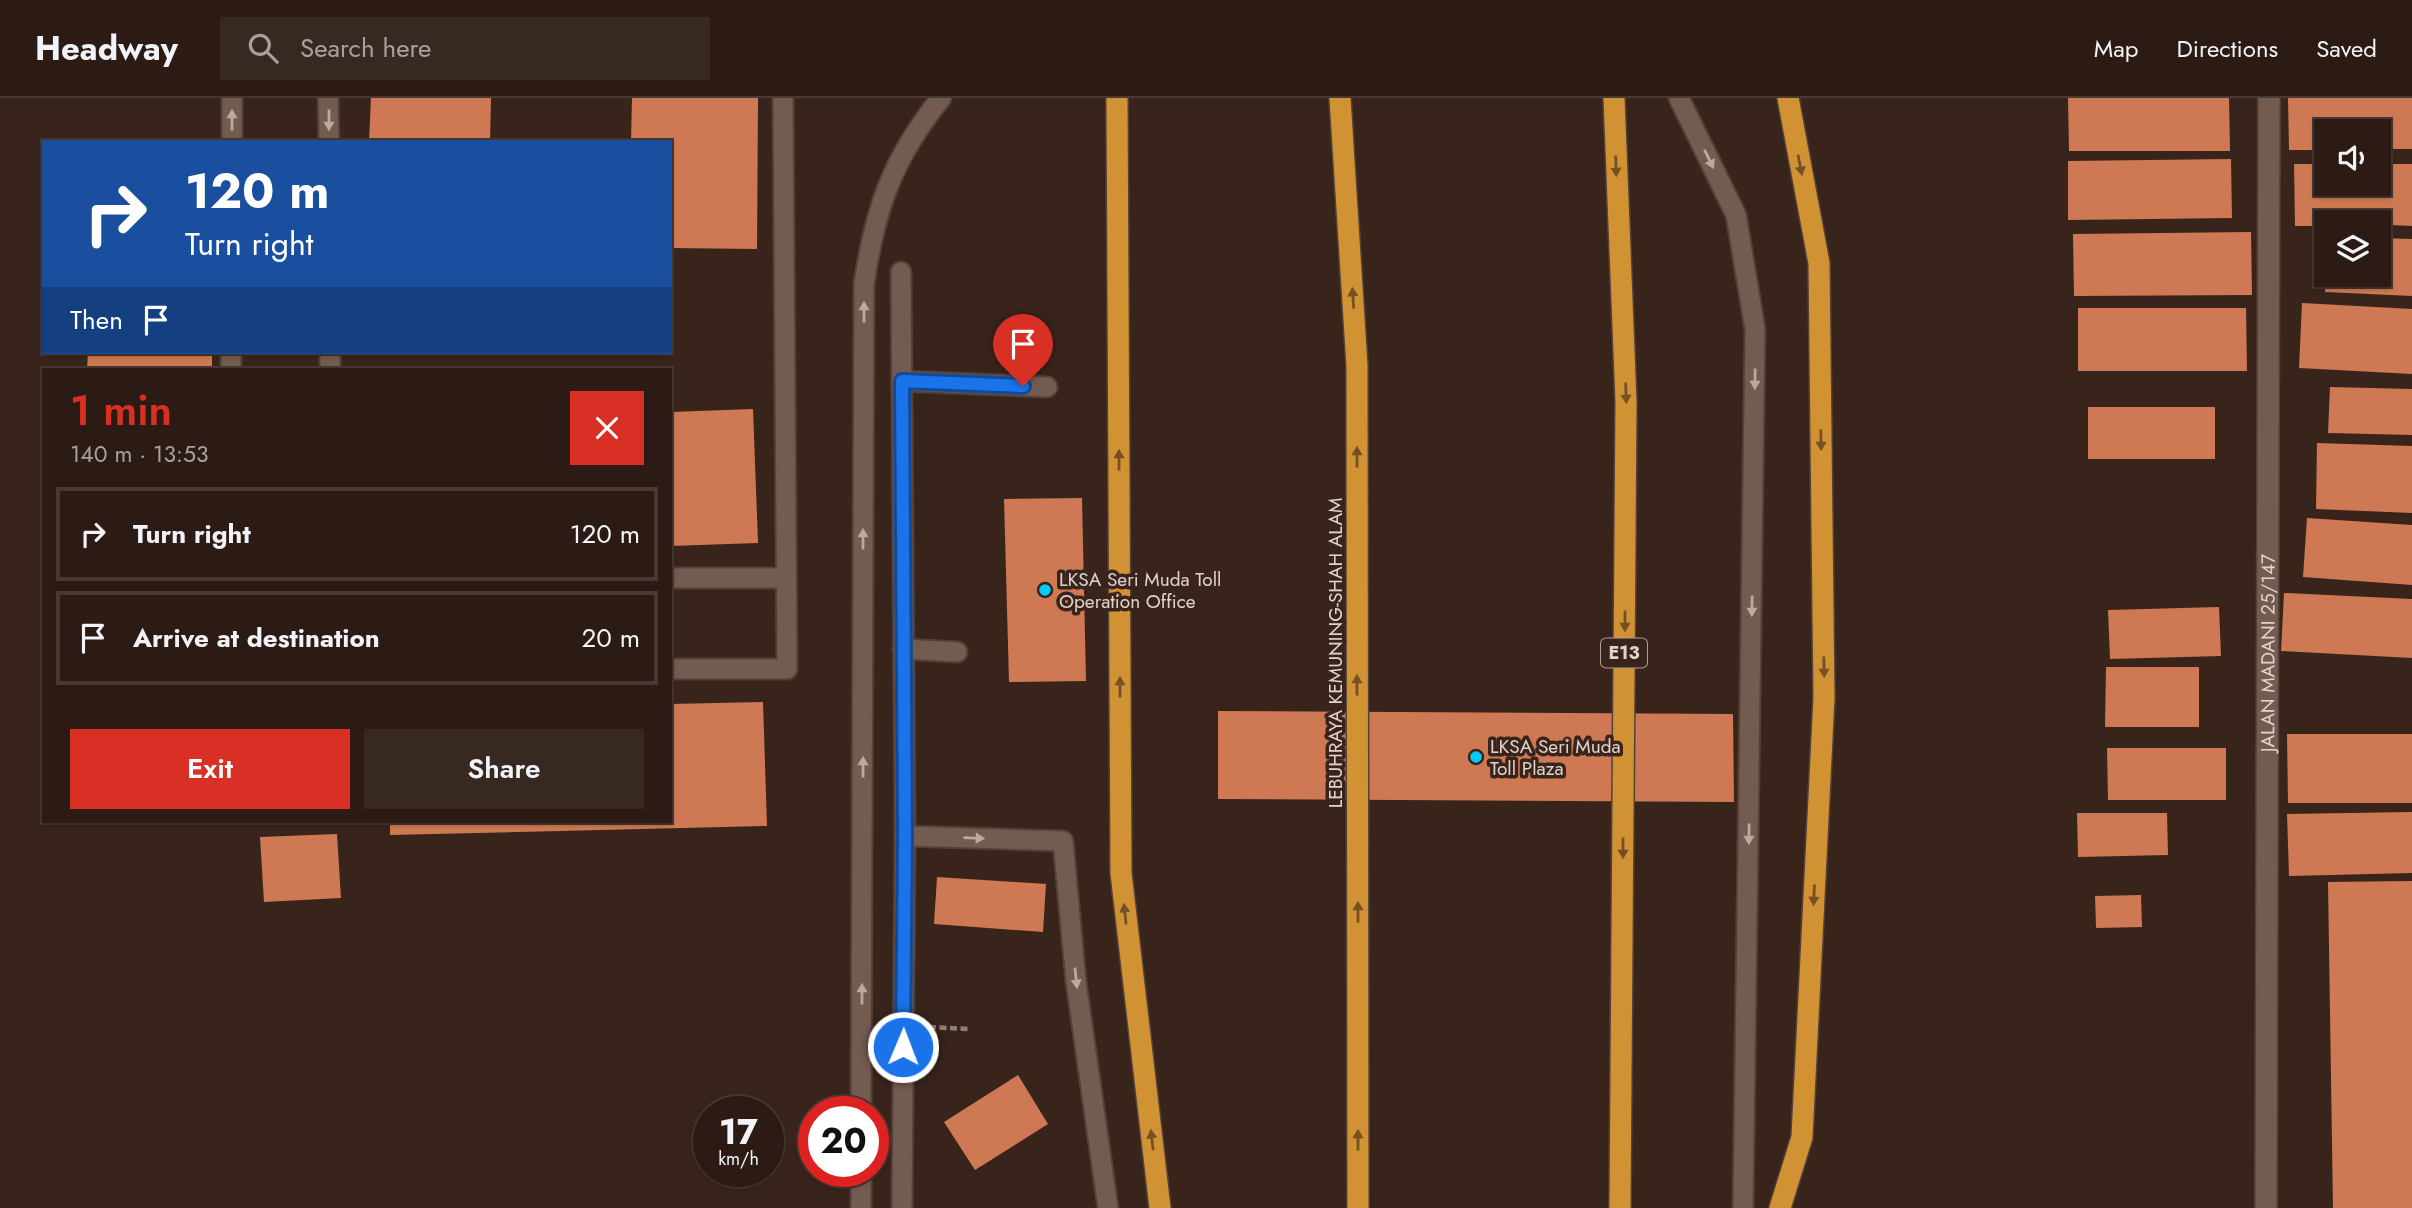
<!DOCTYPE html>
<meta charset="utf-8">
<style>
body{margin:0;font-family:Jost,sans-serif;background:#372822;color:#f1f3f6;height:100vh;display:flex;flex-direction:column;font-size:26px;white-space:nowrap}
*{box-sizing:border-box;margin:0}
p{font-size:23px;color:#a6a1a0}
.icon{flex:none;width:38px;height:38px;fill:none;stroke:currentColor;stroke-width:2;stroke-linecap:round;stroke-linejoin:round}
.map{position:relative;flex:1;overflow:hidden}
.details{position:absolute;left:42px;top:270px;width:630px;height:455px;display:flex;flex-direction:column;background:#2b1b14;border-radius:0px;box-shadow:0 2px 5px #0004,0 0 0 2px #473934}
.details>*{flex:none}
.top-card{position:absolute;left:42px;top:42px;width:630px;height:214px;border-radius:0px;box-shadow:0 2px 5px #0004,0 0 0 2px #473934;background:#1a4fa0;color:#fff;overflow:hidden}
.tools{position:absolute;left:2314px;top:21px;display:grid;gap:14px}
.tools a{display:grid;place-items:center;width:77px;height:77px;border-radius:0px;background:#2b1b14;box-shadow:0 2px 5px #0004,0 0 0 2px #473934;font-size:35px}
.speed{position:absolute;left:693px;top:998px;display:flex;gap:14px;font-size:35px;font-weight:700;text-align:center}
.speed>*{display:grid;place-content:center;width:91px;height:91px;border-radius:50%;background:#2b1b14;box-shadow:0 2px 5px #0004,0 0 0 2px #473934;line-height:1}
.speed small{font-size:18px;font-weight:400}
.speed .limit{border:10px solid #d22;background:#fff;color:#111}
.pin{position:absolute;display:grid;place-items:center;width:60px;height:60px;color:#fff;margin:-72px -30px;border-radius:50% 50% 50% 0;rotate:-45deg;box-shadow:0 0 7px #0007}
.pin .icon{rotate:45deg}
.me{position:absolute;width:77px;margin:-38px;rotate:1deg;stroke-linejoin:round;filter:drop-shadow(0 0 5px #0008)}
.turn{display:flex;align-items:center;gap:24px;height:147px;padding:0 28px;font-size:32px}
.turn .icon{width:91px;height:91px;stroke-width:2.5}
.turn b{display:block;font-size:49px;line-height:60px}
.then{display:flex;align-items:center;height:66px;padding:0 28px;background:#0003;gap:14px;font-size:26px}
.round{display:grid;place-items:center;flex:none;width:74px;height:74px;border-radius:0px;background:#372822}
.head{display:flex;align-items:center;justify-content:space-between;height:119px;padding:0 28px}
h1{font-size:42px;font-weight:600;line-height:52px;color:#d93025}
.primary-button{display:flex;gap:14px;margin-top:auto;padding:14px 28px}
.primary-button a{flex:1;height:80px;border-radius:0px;background:#d93025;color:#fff;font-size:28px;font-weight:600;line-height:80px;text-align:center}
.primary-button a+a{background:#372822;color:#f1f3f6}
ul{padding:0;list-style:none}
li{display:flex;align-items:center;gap:21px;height:94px;margin:0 14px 10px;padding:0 14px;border:4px solid #473934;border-radius:0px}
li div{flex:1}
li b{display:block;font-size:26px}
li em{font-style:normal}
header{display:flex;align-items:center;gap:42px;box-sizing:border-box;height:98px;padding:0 35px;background:#2b1b14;border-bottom:2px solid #473934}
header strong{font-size:33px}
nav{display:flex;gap:38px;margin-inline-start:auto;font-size:24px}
.search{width:490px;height:63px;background:#372822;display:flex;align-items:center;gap:18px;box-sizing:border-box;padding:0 24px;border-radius:0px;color:#a6a1a0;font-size:26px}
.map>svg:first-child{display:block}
</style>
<header>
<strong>Headway</strong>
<div class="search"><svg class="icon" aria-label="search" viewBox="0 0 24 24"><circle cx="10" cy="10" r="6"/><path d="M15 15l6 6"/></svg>Search here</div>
<nav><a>Map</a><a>Directions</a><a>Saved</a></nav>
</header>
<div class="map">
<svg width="2412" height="1110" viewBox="0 0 2412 1110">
<rect width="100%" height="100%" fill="#39241b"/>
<g fill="#ce7953">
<polygon points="371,0 491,0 490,44 369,44"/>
<polygon points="632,0 758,0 757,151 670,150 670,44 631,44"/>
<polygon points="2068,0 2229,0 2230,53 2069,53"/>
<polygon points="2288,0 2412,0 2412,51 2378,51 2378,33 2326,33 2326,52 2289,52"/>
<polygon points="2231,61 2232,120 2068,122 2068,63"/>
<polygon points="2294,66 2326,66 2326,86 2378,86 2378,66 2412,66 2412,128 2326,124 2326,128 2295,128"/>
<polygon points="2251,134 2252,197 2074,198 2073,136"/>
<polygon points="2378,140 2412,141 2412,198 2325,194 2326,177 2378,177"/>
<polygon points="2302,205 2412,211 2412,276 2299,270"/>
<polygon points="2078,210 2246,210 2247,273 2078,273"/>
<polygon points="88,254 212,254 212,271 87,271"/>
<polygon points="2330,289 2412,291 2412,337 2328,335"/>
<rect x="2088" y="309" width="127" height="52"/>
<polygon points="753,311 758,445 670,448 670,314"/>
<polygon points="2317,345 2412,348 2412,415 2316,411"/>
<polygon points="1082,400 1086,583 1009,584 1004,401"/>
<polygon points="2307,420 2412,427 2412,487 2303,479"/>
<polygon points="2284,495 2412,501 2412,560 2281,553"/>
<polygon points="2219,509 2221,558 2110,561 2108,512"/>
<polygon points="2106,569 2199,569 2199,629 2105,629"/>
<polygon points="763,604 767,728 390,737 390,723 670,723 670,606"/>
<polygon points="1218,613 1733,616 1734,704 1218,701"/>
<polygon points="2287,636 2412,636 2412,705 2288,705"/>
<polygon points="2107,650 2226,650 2226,702 2108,702"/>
<polygon points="2412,714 2412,775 2289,778 2287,716"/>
<polygon points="2077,715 2167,715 2168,757 2078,759"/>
<polygon points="337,736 341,800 264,804 260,739"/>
<polygon points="937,779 1046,786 1043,834 934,826"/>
<polygon points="2412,783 2412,1110 2333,1110 2328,784"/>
<polygon points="2141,797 2142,829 2096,830 2095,798"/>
<polygon points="1018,977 1048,1026 975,1072 944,1024"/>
</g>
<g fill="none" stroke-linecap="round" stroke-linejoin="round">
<g stroke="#524039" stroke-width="23">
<g id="lane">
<polyline points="328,0 329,44"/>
<polyline points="1679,0 1736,117 1755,231 1743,1110"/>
<polyline points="232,44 232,0"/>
<polyline points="901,174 905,738 902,1110"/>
<polyline points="330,254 330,271"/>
<polyline points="231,271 231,254"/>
<polyline points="902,283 1047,289"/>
<polyline points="670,480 786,480"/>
<polyline points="903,551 957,554"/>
<polyline points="670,571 787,571 783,0"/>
<polyline points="905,738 1063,743 1076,884 1108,1110"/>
<polyline points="862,947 903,949"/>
<path d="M861 1013 864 186C875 111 892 61 941 0"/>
<polyline points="861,1110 861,1073"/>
</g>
</g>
<g stroke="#524039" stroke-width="24">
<g id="street">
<path id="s1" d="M2266 1110 2269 0"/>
</g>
</g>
<g stroke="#524039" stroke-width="24">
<g id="highway">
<polyline points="1117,0 1121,775 1160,1110"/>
<polyline points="1340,0 1357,268 1358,1110"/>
<polyline points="1614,0 1626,304 1620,1110"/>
<polyline points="1780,1110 1802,1039 1824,600 1819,165 1788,0"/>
</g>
</g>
<polyline stroke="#907f77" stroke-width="4.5" stroke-dasharray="7 3.5" stroke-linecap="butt" points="929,929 968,931"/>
<use href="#lane" stroke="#745b50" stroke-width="19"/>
<use href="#street" stroke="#745b50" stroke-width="21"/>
<use href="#highway" stroke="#d09233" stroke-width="21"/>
</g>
<defs><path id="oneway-solid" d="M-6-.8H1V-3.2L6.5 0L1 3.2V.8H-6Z" transform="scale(1.75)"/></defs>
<g fill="#bba8a1">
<use href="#oneway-solid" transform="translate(232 22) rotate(-90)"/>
<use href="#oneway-solid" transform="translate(329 22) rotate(90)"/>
<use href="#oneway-solid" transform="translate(1709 61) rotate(64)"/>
<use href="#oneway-solid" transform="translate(864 214) rotate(-90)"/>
<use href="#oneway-solid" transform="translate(1755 281) rotate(91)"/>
<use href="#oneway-solid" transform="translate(863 441) rotate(-90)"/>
<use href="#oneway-solid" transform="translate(1752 508) rotate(91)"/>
<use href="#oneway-solid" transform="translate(863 669) rotate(-90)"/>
<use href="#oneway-solid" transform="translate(1749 736) rotate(91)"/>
<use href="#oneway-solid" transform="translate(974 740) rotate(2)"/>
<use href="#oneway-solid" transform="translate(1076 880) rotate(84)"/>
<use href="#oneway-solid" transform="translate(862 896) rotate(-90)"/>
</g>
<g fill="#755025">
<use href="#oneway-solid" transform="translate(1800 67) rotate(79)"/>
<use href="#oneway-solid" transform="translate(1616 68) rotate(88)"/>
<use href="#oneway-solid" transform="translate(1353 200) rotate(-94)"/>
<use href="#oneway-solid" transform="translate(1626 295) rotate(88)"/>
<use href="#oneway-solid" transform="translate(1821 342) rotate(89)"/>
<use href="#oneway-solid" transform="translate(1357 359) rotate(-90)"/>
<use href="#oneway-solid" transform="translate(1119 362) rotate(-90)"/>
<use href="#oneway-solid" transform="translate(1625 523) rotate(90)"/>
<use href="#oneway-solid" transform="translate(1824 569) rotate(89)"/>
<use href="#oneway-solid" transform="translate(1357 587) rotate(-90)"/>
<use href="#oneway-solid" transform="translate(1120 589) rotate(-90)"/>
<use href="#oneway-solid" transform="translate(1623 750) rotate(90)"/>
<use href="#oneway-solid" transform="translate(1814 797) rotate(93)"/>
<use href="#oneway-solid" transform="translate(1358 814) rotate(-90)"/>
<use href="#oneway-solid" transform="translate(1125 816) rotate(-96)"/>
<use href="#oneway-solid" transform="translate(1152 1042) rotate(-97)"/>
<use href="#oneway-solid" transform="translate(1358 1042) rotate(-90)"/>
</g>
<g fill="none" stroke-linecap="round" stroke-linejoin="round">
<g stroke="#114b97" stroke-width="18">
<polyline id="route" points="903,949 905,738 902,283 1023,288"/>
</g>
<use href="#route" stroke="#1a73e8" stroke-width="12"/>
</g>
<g fill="#04cbf9" stroke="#39241b" stroke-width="2.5">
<circle cx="1045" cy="492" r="7"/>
<circle cx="1476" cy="659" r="7"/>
</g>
<g text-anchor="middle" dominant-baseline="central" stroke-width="7" stroke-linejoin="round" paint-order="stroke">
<rect fill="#39241b" stroke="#af9e97" stroke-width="2" x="1601" y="540.5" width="46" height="29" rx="5"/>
<g font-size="18" font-weight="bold" fill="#e1d2cc">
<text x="1624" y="555">E13</text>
</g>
<g font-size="19" fill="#e1d2cc" stroke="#39241b" text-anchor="start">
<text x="1059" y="481">LKSA Seri Muda Toll<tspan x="1059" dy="22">Operation Office</tspan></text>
<text x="1490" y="648">LKSA Seri Muda<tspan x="1490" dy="22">Toll Plaza</tspan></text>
</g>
<g font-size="19" fill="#e1d2cc" stroke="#39241b">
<text transform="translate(1335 555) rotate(-90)">LEBUHRAYA KEMUNING-SHAH ALAM</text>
<text stroke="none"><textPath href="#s1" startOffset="555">JALAN MADANI 25/147</textPath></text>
</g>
</g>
</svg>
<div class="tools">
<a><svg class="icon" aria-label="sound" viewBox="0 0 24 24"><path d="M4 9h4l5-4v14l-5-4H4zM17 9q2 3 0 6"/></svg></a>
<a><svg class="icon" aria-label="layers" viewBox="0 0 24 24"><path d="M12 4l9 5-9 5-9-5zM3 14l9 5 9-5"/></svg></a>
</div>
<div class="speed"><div>17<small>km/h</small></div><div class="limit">20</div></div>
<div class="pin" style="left:1023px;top:288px;background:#d93025"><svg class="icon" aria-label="arrive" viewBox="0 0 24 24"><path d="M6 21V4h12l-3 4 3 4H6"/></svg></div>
<svg class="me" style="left:903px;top:949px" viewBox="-20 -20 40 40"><circle r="17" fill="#1a73e8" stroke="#fff" stroke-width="3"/><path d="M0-11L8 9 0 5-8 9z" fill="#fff"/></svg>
<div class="top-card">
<div class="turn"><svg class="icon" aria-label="right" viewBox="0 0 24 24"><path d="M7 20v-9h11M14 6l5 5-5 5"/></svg><div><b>120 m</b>Turn right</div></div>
<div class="then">Then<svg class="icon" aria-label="arrive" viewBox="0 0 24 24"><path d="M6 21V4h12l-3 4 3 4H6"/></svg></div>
</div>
<section class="details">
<div class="head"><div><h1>1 min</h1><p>140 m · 13:53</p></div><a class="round" style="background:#d93025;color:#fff"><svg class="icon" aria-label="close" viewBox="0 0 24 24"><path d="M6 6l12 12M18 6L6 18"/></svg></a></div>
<ul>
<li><svg class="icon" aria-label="right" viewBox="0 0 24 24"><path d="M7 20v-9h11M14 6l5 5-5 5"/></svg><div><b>Turn right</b></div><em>120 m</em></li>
<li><svg class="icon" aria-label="arrive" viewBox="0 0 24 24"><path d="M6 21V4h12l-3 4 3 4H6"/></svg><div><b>Arrive at destination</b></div><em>20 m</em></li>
</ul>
<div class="primary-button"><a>Exit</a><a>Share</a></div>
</section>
</div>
